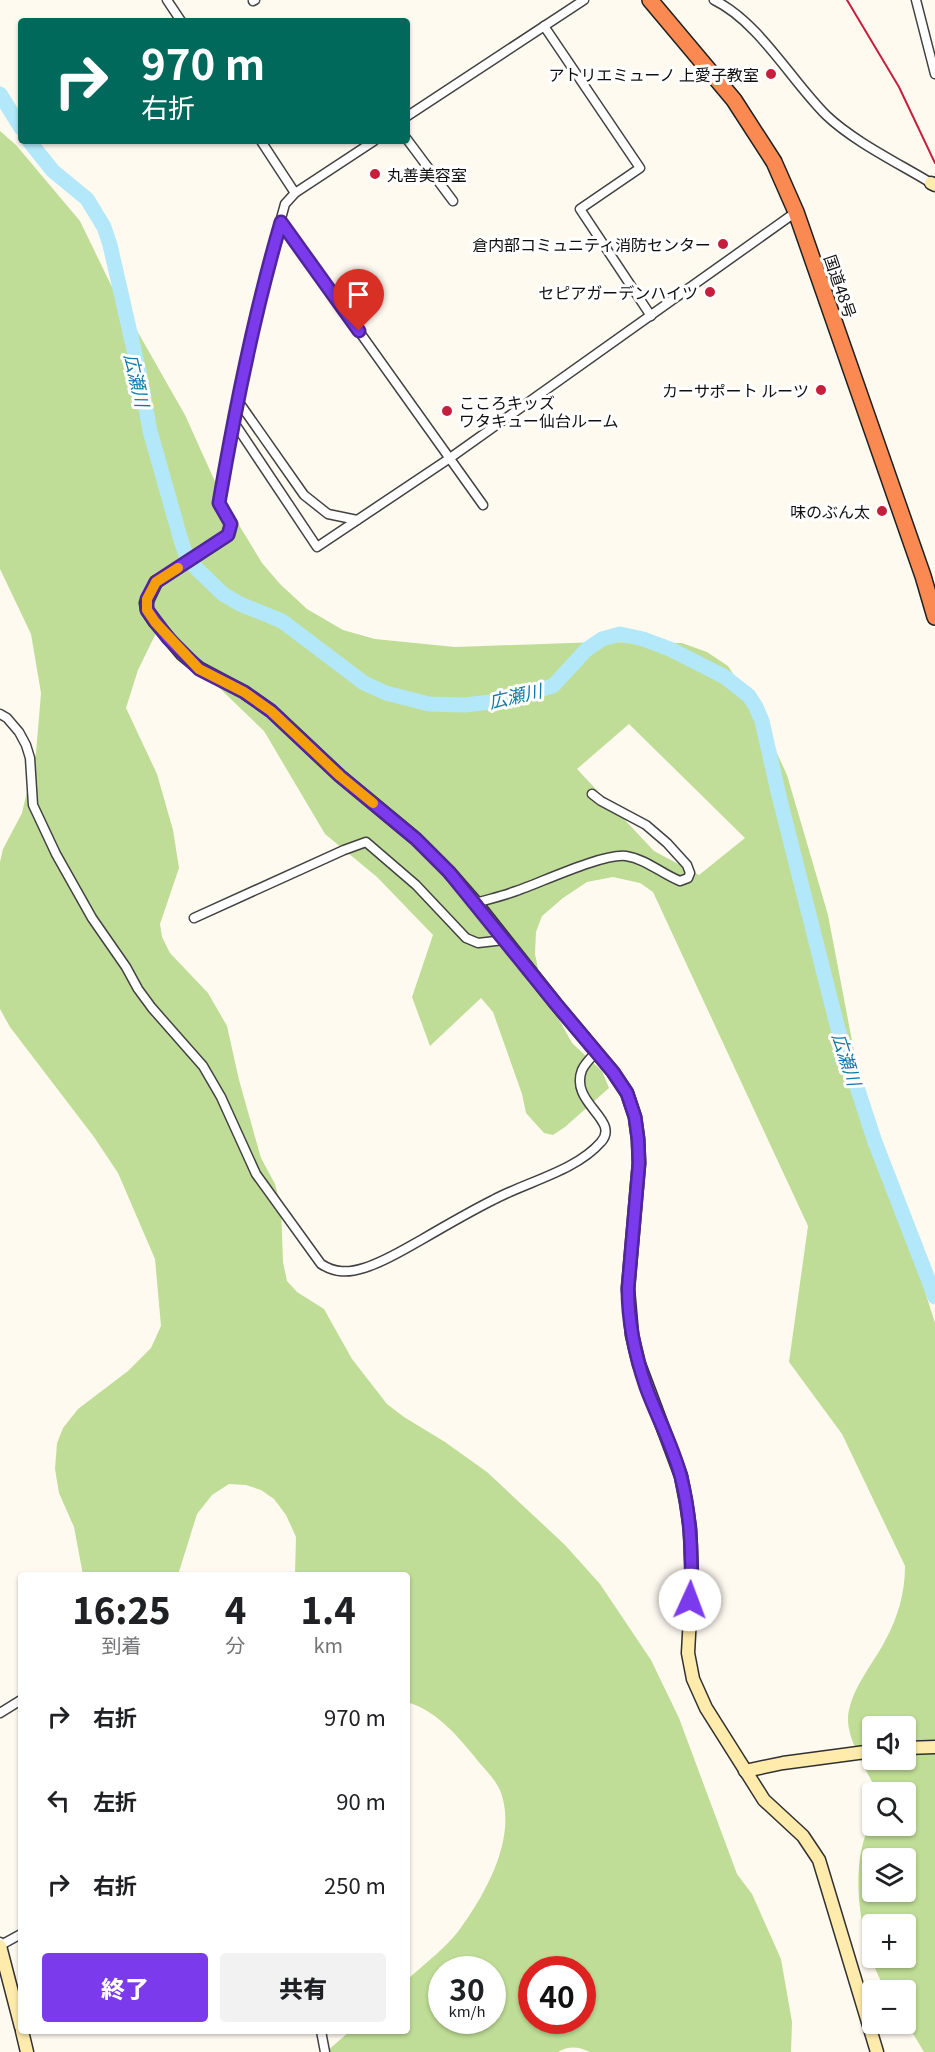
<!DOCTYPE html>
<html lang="ja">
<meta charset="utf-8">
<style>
body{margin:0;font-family:Georgia,"Noto Sans JP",serif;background:#f2f2f2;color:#202124;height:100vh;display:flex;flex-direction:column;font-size:22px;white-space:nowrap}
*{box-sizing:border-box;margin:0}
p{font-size:20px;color:#757577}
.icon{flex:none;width:33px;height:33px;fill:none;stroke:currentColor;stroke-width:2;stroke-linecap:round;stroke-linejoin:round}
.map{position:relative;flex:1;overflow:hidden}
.side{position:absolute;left:18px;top:1572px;width:392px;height:462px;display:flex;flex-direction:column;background:#fff;border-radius:6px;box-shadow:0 2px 4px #0004}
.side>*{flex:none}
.hud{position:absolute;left:18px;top:18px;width:392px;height:126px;border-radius:6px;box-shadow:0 2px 4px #0004;background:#00695c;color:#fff;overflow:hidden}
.tools{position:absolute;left:862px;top:1716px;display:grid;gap:12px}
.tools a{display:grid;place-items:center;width:54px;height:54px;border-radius:6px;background:#fff;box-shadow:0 2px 4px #0004;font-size:30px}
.speed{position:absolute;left:428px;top:1956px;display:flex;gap:12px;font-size:30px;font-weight:700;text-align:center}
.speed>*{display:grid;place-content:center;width:78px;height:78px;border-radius:50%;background:#fff;box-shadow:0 2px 4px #0004;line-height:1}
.speed small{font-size:15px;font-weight:400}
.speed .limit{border:9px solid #d22;background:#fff;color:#111}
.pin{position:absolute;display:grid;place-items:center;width:51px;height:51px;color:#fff;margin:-62px -26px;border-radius:50% 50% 50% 0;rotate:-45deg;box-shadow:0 0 6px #0007}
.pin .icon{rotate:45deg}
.me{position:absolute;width:66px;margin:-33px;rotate:2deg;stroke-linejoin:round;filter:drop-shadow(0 0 4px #0008)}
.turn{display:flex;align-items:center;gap:21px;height:126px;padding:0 24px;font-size:27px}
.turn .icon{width:78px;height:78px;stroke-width:2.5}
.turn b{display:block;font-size:42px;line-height:51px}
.eta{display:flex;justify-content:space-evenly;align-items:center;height:102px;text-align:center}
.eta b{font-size:36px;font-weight:800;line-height:42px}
.primary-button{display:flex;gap:12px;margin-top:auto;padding:12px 24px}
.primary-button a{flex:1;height:69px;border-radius:6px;background:#7c3aed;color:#fff;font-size:24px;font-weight:800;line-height:69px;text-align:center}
.primary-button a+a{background:#f2f2f2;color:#202124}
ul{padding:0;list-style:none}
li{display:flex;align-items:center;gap:18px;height:84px;padding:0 24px}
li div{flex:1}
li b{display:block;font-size:22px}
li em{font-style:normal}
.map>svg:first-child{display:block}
</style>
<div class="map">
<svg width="935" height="2052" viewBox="0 0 935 2052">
<rect width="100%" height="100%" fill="#fffaf0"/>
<path fill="#bfdd96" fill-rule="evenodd" d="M0 131 16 145 80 221 111 285 185 415 222 497 262 563 280 584 307 609 343 630 375 639 455 647 598 642 682 643 707 652 728 666 759 714 787 775 828 915 862 1093 935 1323V2052H924L906 2022V1990H886C860 1948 846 1863 873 1819V1826H906V1792H877C868 1772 848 1741 848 1720 848 1693 873 1664 885 1641 898 1617 905 1593 905 1566L842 1434 789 1362 808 1226 653 892 640 883 613 877 587 882 563 898 542 916 536 932 535 954 542 988 572 1043 602 1071 609 1088 565 1127 553 1135 544 1133 526 1113 522 1094 493 1012 481 998 430 1046 412 997 433 935 377 877 325 834 264 731 158 629 138 670 126 708 157 774 173 830 179 868 160 924 162 937 170 953 208 993 227 1026 239 1080 261 1158 275 1184 281 1206 283 1262 287 1281 297 1292 324 1309 352 1359 387 1404 404 1417 445 1442 487 1472 565 1545 600 1584 651 1660 679 1718 737 1874 752 1894 781 1959 792 2022 791 2052H590C580 2047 569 2045 558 2052H326L350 2031H406L407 1980C424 1964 446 1948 460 1929 486 1893 517 1838 501 1793 497 1780 482 1767 474 1756 456 1734 435 1710 407 1702L406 1575H295L296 1537 286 1515 274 1499 261 1490 246 1485 229 1484 212 1495 197 1514 178 1575H83L74 1527 59 1493 55 1469 57 1443 63 1428 78 1409 128 1371 151 1348 161 1326 155 1259 118 1173 94 1137 10 1027 0 1009V862L3 849 22 813 36 753 41 693 31 634 0 569ZM629 724 745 838 699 875 654 851 577 769ZM873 1726H906V1760H873ZM873 1858H906V1892H873ZM873 1924H906V1958H873ZM441 1970H492V2020H441ZM531 1970H582V2020H531Z"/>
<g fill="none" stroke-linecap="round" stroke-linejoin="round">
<g stroke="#b2e8f9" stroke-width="15">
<polyline points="0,94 21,128"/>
<polyline points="29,141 53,171 87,199 104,227 110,245 140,376 150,431 180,537 186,555 197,569 223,594 240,604 282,621 364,683 386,693 429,704 464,705 499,701 553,686 586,650 602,639 620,634 643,639 670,649 725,677 749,696 756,707 762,721 779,796 838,1029 875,1142 935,1297"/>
</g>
<g stroke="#424242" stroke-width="11">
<g id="street">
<polyline points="167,0 181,21"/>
<path d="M714 0C759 22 790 79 826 115 853 141 898 163 931 183"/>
<polyline points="916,0 935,74"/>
<polyline points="253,1 255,0"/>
<polyline points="544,26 640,168 580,209 651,316"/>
<polyline points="406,117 584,0"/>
<polyline points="406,138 453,201"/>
<polyline points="261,141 295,193"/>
<polyline points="281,222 483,505"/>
<polyline points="238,401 304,495 328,514 357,520"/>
<polyline points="233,421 317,547 450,458 796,212"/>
<path d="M156 582C169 574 229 540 231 528 232 520 223 509 219 503L233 421 269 262 285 204 295 193 374 141"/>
<path d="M0 714 7 718 19 732 26 745 30 758 33 805 56 854 92 918 126 967 138 989 152 1008 203 1066 221 1097 256 1174 321 1264C335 1273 348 1273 364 1268 384 1262 403 1250 421 1240 445 1226 469 1212 493 1200 526 1182 576 1171 601 1142 621 1120 569 1103 582 1070 585 1063 592 1057 596 1052"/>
<path d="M476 903C489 899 503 896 516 891 540 883 603 853 626 856 646 859 662 874 680 881L688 878 690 873 687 865 667 843 646 825 601 801 592 794"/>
<polyline points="194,918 344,850 366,842 416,885 466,938 478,943 504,940"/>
<polyline points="0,1713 21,1700"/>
<polyline points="0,1942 1,1945 21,1934"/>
<polyline points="321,2031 325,2052"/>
</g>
</g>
<g stroke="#313131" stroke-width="15">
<g id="secondary">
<polyline points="931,183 935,185"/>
<polyline points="156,582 146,603 147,610 155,622 182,654 199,668 244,692 271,711 340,776 416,839 449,872 476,903 556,1004 613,1072 627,1093 635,1117 638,1139 639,1163 628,1289 632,1335 639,1364 681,1476 686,1502 690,1529 692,1580 688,1653 693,1679 706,1708 764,1800 803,1836 819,1860 877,2052"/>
<polyline points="906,1748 935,1747"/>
<polyline points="745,1771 783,1763 873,1751"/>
<polyline points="0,1946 21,2027"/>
<polyline points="22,2031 27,2052"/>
</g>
</g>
<g stroke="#202020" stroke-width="18">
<polyline id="highway" points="650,0 734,100 774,162 796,212 923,576 935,617"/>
</g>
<use href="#street" stroke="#fff" stroke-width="8"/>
<use href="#secondary" stroke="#ffebab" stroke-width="12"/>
<use href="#highway" stroke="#fb8a52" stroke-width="15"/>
<polyline stroke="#c61f3d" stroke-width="2" points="847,0 899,87 935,163"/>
</g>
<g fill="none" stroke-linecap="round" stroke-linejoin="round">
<g stroke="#51269a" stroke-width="15">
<path id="route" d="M359 331 281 222C254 314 235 409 219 503L231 524 228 535 156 582 147 599V610L168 638 199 669 244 692 271 711 340 776 416 839 449 872 556 1004 613 1072 627 1093 635 1117 638 1139 639 1163 628 1288C628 1322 635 1355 646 1387 657 1417 673 1446 681 1477 691 1517 693 1559 690 1600"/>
</g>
<use href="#route" stroke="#7c3aed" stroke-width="10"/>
<polyline stroke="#f59e0b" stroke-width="10" points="178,568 156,582 147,599 147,610 155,622 199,669 244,692 271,711 340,776 373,803"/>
</g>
<g fill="#c61f3d" stroke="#fff" stroke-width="2">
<circle cx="771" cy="74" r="6"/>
<circle cx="375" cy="174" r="6"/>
<circle cx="723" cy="244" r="6"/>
<circle cx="710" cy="292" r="6"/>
<circle cx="821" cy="390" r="6"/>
<circle cx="447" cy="411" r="6"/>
<circle cx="882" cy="511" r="6"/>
</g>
<g text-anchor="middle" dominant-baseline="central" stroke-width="6" stroke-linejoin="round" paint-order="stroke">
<g font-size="16" fill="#0f0f0f" stroke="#fff" text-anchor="end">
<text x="759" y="74">アトリエミューノ 上愛子教室</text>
<text x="387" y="174" text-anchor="start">丸善美容室</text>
<text x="711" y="244">倉内部コミュニティ消防センター</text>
<text x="698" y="292">セピアガーデンハイツ</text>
<text x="809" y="390">カーサポート ルーツ</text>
<text x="459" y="402" text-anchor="start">こころキッズ<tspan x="459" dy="18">ワタキュー仙台ルーム</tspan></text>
<text x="870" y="511">味のぶん太</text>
</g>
<g font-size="16" fill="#0f0f0f" stroke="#fff">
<text transform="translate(841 286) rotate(71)">国道48号</text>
</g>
<g font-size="18" font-style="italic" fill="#1179a8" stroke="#fff">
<text transform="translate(138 380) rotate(77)">広瀬川</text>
<text transform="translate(515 695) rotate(-13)">広瀬川</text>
<text transform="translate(848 1059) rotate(72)">広瀬川</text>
</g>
</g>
</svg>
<div class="tools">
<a><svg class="icon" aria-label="sound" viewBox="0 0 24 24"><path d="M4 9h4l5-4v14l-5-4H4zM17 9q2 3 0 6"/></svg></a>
<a><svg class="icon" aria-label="search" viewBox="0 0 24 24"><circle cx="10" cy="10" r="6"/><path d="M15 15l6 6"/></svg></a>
<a><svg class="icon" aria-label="layers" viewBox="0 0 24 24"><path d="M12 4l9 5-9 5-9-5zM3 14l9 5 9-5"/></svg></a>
<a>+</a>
<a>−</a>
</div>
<div class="speed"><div>30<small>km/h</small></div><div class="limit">40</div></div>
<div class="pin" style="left:359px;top:331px;background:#d93025"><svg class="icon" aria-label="arrive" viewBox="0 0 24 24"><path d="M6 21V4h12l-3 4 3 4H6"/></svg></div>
<svg class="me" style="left:690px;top:1600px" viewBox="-20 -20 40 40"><circle r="19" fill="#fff"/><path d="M0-13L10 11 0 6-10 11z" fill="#7c3aed"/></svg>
<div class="hud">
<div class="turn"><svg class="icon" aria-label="right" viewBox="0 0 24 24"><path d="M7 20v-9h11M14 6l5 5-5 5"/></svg><div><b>970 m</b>右折</div></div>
</div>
<section class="side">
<div class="eta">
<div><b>16:25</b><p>到着</p></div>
<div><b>4</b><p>分</p></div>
<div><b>1.4</b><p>km</p></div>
</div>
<ul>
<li><svg class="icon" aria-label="right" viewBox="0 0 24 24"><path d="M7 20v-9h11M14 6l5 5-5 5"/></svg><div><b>右折</b></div><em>970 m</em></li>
<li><svg class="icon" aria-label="left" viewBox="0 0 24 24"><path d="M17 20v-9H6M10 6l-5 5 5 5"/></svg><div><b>左折</b></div><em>90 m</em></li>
<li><svg class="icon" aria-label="right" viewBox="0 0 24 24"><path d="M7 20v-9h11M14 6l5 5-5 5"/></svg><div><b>右折</b></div><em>250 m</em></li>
</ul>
<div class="primary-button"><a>終了</a><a>共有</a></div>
</section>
</div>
